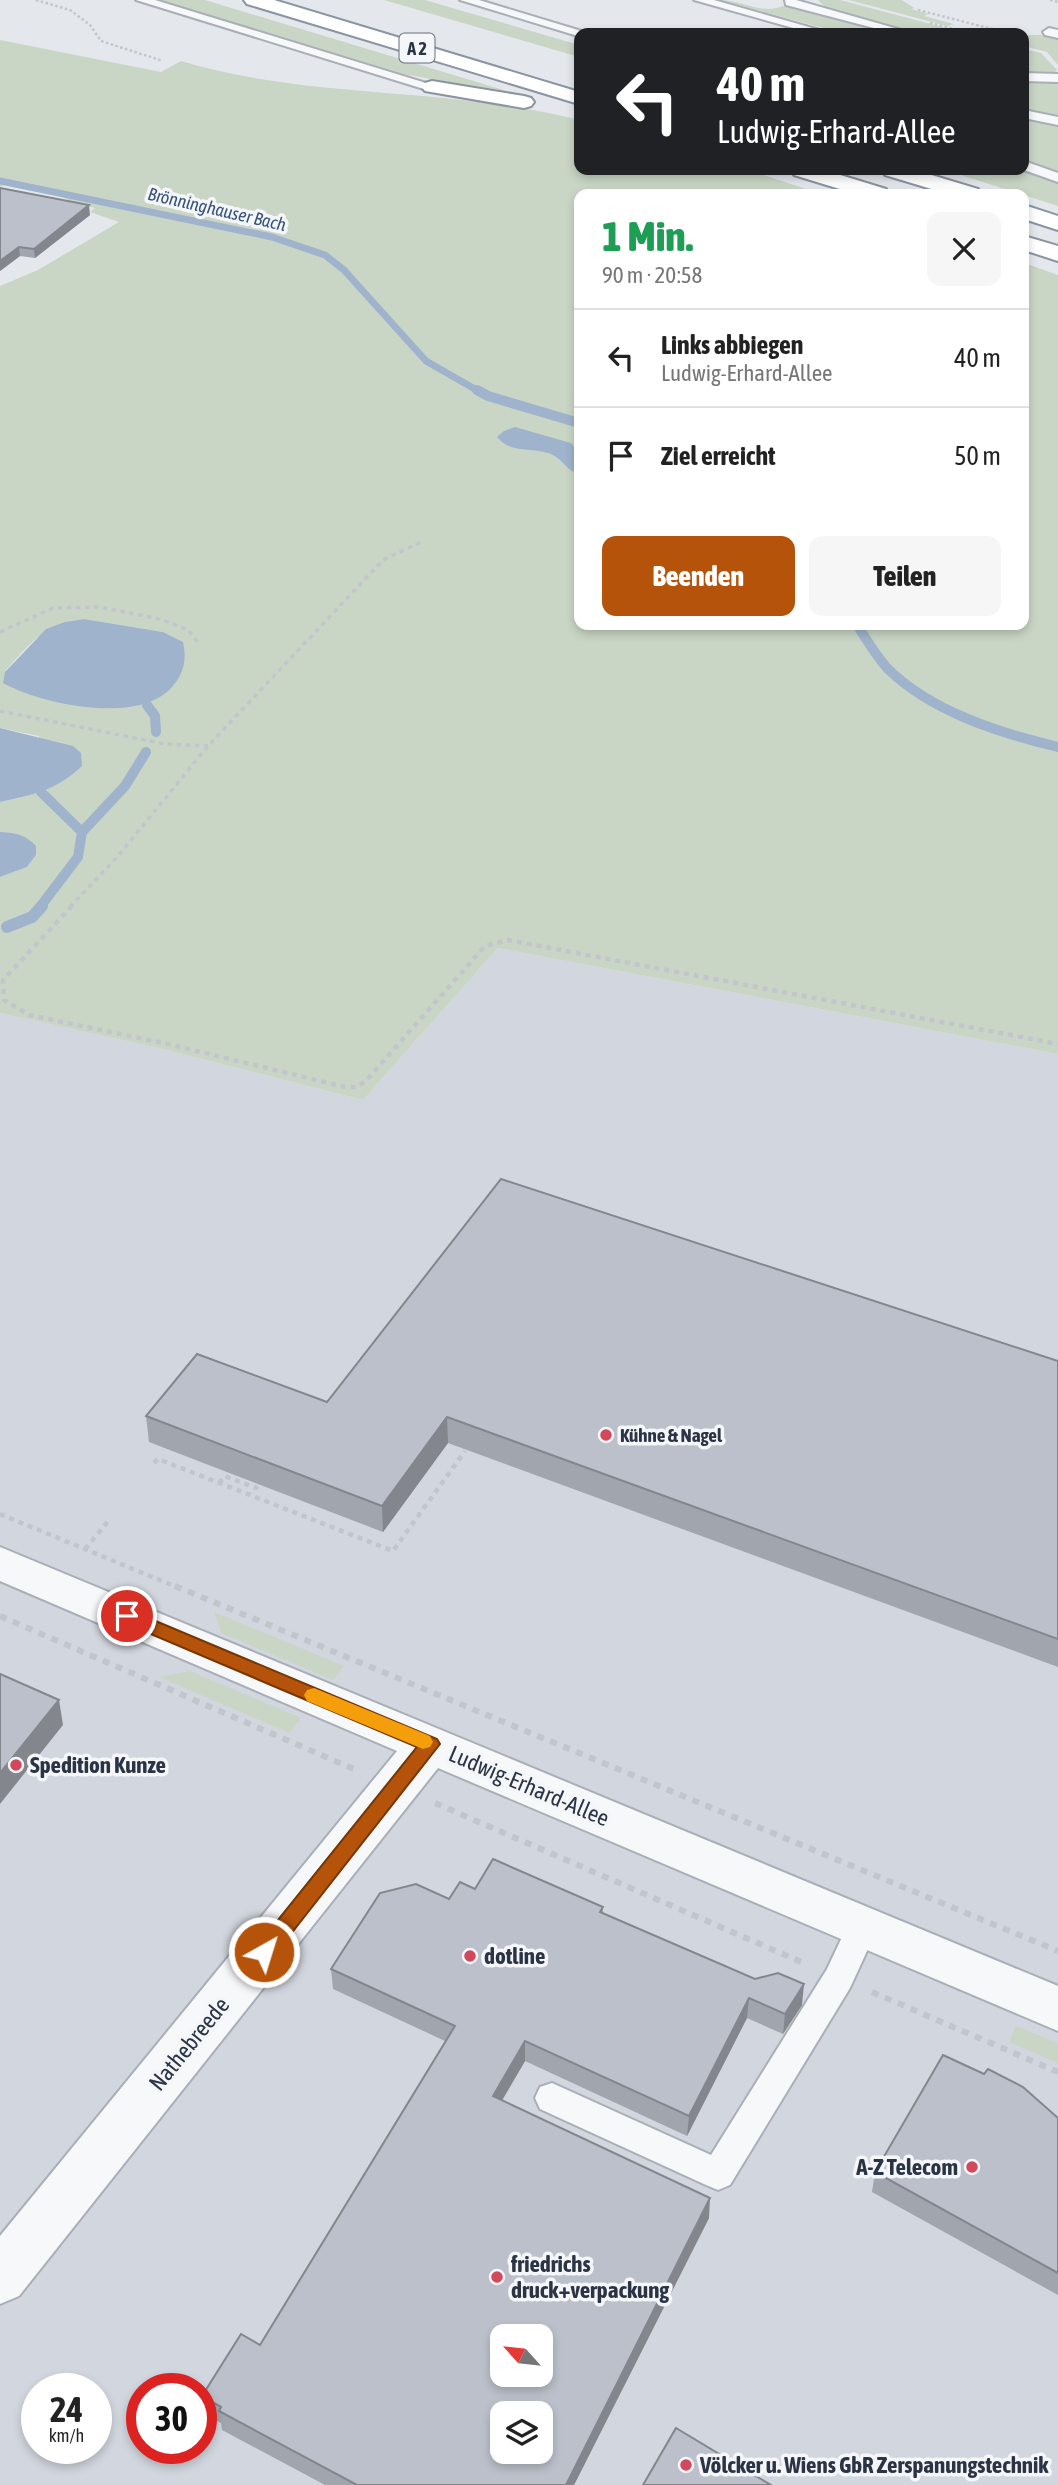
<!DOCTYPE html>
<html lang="de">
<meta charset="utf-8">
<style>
body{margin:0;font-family:"Asap Condensed",sans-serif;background:#f6f6f6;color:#222;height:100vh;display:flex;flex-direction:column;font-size:26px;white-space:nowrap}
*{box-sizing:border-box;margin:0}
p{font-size:23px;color:#767676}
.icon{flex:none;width:38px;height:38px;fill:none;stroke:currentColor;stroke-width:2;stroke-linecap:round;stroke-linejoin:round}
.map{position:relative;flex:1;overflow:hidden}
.side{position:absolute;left:574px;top:189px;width:455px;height:441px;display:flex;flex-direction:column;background:#fff;border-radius:14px;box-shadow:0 4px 10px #0003}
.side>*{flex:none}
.banner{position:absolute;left:574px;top:28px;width:455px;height:147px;border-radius:14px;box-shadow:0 4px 10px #0003;background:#202124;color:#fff;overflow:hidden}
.needle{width:46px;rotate:297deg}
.fabs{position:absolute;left:490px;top:2324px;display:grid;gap:14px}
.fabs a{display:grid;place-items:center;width:63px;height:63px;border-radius:14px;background:#fff;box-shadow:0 4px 10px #0003;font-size:35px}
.speed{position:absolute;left:21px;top:2373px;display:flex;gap:14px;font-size:35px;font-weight:700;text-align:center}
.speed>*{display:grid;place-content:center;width:91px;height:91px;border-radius:50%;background:#fff;box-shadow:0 4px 10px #0003;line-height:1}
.speed small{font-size:18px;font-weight:400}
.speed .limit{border:10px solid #d22;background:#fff;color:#111}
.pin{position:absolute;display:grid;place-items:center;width:60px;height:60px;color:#fff;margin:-30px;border:4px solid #fff;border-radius:50%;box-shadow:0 2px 7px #0007}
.me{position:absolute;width:77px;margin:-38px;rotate:39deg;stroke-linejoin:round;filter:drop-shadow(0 0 5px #0008)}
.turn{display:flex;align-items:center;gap:24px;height:147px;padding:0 28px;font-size:32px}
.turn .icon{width:91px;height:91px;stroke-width:2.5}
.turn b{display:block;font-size:49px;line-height:60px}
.round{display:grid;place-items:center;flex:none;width:74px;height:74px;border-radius:14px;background:#f6f6f6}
.overview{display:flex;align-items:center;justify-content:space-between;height:119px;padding:0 28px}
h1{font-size:42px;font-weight:800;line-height:52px;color:#1e9e55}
.primary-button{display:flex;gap:14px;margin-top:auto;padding:14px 28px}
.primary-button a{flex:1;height:80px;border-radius:14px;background:#b45309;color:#fff;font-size:28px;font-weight:800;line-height:80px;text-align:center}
.primary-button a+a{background:#f6f6f6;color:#222}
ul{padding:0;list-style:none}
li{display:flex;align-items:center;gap:21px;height:98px;padding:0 28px;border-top:2px solid #e0e0e0}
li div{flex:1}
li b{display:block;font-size:26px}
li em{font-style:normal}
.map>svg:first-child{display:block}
</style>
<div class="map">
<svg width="1058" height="2485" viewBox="0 0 1058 2485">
<rect width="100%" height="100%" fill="#e4e7ec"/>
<path fill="#d2d6de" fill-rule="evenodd" d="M498 948 1058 1054V2485H0V1013L163 1049 363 1100ZM502 2336H541V2375H502ZM37 2389H96V2448H37ZM142 2389H201V2448H142ZM502 2413H541V2452H502Z"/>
<g fill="#c9d6c5" fill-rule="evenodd">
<polygon points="158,0 205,0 530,98 404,74"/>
<polygon points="384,0 425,0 579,45 579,57"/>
<path d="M719 0C742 0 762 15 783 6L886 33H833L831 30Z"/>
<polygon points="818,0 840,0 965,33 920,33 826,8"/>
<polygon points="849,0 902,0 914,8 912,9 928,14 924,16 954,24 947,26"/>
<polygon points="1024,35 1045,35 1058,38 1058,65 1047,52 1024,46"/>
<path d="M0 40 161 72 181 61C310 100 449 86 579 120V170H748L821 194H579V625H1024V263L1058 275V1054L498 948 363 1100 163 1049 0 1013V877L27 867 36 855V846L15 833 0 832V802L41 792 39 736 0 728V286L38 270 119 222 90 212 95 208 70 201 57 193 6 184 0 187ZM84 619 163 632 5 671C32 642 42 625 84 619Z"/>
<polygon points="1024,49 1041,53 1057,70 1052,75 1024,72"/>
<polygon points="1024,81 1058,83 1058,118 1033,112 1026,107"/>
<polygon points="1027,117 1058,124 1058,173 1024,159 1024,121"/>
<polygon points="945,170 1023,170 1058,182 1058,206"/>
<polygon points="214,1612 344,1666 333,1680 221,1633"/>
<polygon points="190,1671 301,1718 289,1733 160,1677"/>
<polygon points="1016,2026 1058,2043 1058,2063 1009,2042"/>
</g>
<g fill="#9fb4cc">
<path d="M515 427 571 443 579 454V474C565 470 562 457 548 453 529 447 511 454 497 437L504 431Z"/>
<path d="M84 619 163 632 183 642C187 659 184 674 172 687 139 725 43 705 3 683L5 672 46 629 65 622Z"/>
<path d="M0 728 73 746 81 753 82 766C55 791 35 794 0 802Z"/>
<path d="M0 832C15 832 26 835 36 846V855L27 867 0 877Z"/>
</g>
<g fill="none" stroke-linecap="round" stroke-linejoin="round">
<polyline stroke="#9fb4cc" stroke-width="7" points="0,181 272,237 325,255 344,270 426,361 480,392"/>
<g stroke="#9fb4cc" stroke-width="10">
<polyline points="477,390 488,396 579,423"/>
<path d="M857 625C867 640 876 656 888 669 932 712 1000 733 1058 747"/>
<polyline points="147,705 155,716 156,732"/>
<polyline points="41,792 82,832"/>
<polyline points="40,907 78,857 82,832 125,786 146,752"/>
</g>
<polyline stroke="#9fb4cc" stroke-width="12" points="7,927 32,917 42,906"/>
<g stroke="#a9aeb7" stroke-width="4">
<g id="service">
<polygon points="136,0 155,0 439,87 437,90 427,90"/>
<polygon points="460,0 479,0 588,33 578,36"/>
<polygon points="694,0 714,0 830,33 811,33"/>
<polygon points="785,0 796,0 912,33 893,33 786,5"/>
<polygon points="1049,28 1058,30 1058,38 1045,35 1043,32"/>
<polygon points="1024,73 1058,74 1058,82 1024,81"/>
<polygon points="1024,110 1058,117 1058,125 1024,118"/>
<polygon points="1024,161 1058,173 1058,182 1024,170"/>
<polygon points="862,1914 873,1918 878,1927 850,1988 730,2185 718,2190 706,2185 540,2109 535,2098 540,2087 552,2083 711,2155 827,1969 851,1918"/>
</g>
</g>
<g stroke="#a9aeb7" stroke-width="4">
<polygon id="minor" points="0,1547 1058,1986 1058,2031 438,1768 19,2296 0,2304 0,2236 397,1751 0,1581"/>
</g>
<g stroke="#8b94a3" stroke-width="4">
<g id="motorway">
<polygon points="244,0 274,0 579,92 579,104 247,4"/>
<polygon points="432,81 524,96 531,98 534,102 531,106 524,108 425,91 422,87 425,83"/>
<polygon points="791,170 824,170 886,189 889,194 856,194 794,175"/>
<polygon points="882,170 915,170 978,189 981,194 948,194 885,175"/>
<polygon points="1024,205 1058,216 1058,230 1024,219"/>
<polygon points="1024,236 1058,246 1058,261 1024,250"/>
</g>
</g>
<g stroke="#c2c5cb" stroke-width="2.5" stroke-dasharray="2.5 2.5" stroke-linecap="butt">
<polyline points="36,0 70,10 90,25 101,41 163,61"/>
<polyline points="1050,0 1058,2"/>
<polyline points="918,10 1008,33"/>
<polyline points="930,23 970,33"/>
</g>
<g stroke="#c2c5cb" stroke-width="3.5" stroke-dasharray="4.5 4.5" stroke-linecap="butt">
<polyline points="0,632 53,608 99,607 160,619 188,630 200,645"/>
<polyline points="0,711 165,744 208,746"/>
<polyline points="70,907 118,856 208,746 383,560 423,541"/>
</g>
<g stroke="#c2c5cb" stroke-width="4.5" stroke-dasharray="5 5" stroke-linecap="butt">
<polyline points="72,906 3,980 4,1000 29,1015 168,1044 345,1087 356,1087 365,1082 485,946 508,940 1058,1044"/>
<polyline points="154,1463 158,1459 393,1551 465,1451"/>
<polyline points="219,1483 225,1476 256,1488 259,1484"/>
<polyline points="0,1514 179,1588"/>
<polyline points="85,1549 110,1519"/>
</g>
<g stroke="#c2c5cb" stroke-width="6" stroke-dasharray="7 7" stroke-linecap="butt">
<polyline points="175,1586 1058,1951"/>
<polyline points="0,1616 356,1770"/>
<polyline points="435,1803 806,1964"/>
<polyline points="872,1992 1058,2072"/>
</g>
<use href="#service" fill="#f7f8fa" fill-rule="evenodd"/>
<use href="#minor" fill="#f7f8fa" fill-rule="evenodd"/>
<use href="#motorway" fill="#fff" fill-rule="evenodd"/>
</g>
<g fill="#a1a5ae">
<polygon points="0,188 90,215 35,258 20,256 0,271"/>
<polygon points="1058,1361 1058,1667 448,1443 383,1532 149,1442 146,1416 327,1402"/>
<polygon points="475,1889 603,1907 603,1914 802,2005 783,2034 747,2018 687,2136 525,2061 502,2100 709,2218 574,2485 325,2485 222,2430 221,2423 205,2415 202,2396 260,2345 445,2041 333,1989 331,1969 449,1899"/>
<polygon points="1058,2118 1058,2295 872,2192 875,2172"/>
</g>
<g fill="#83868d">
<polygon points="89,205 90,215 35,258 34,249"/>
<polygon points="19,247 20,256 0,271 0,261"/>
<polygon points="447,1417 448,1443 383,1532 382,1506"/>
<polygon points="59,1700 63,1725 0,1804 0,1773"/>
<polygon points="804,1984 802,2005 783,2034 785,2014"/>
<polygon points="749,1998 747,2018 687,2136 689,2116"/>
<polygon points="525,2041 525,2061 493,2116 493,2096"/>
<polygon points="710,2198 709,2218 574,2485 566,2485"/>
</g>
<g fill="#bbc0ca" stroke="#83868d" stroke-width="2" fill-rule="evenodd">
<polygon points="0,188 89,205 34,249 19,247 0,261"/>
<polygon points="501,1179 1058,1361 1058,1639 447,1417 382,1506 146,1416 197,1354 327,1402"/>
<polygon points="0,1674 59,1700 0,1773"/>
<path d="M493 1859 603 1907 600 1912 755 1979 778 1973 804 1984 785 2014 749 1998 689 2116 525 2041 493 2096 710 2198 566 2485H357L219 2411 221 2407 202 2396 241 2334 260 2345 455 2026 331 1969 380 1893 416 1884 449 1899 460 1882 475 1889ZM502 2336H541V2375H502ZM502 2413H541V2452H502Z"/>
<polygon points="943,2055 984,2074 988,2069 1023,2087 1058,2118 1058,2273 875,2172"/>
<polygon points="676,2428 771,2485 643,2485"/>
</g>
<polygon fill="#b45309" stroke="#753606" stroke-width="2" points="127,1609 437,1739 440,1744 272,1958 264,1961 257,1958 254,1952 257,1946 417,1747 120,1621 117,1616 120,1611"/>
<polygon fill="#f59e0b" points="314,1688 430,1736 433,1742 430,1747 423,1749 307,1701 304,1695 307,1690"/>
<g fill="#d1495b" stroke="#f4f6f9" stroke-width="2.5">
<circle cx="606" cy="1435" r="7"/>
<circle cx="16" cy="1765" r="7"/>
<circle cx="470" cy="1956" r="7"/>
<circle cx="972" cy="2167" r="7"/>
<circle cx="497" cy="2277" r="7"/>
<circle cx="686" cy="2465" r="7"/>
</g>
<g text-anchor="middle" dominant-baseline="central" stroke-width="7" stroke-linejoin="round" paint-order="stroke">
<rect fill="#f4f6f9" stroke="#676e7b" stroke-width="2" x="399.5" y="33.5" width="35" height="29" rx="5"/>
<g font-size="18" font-weight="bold" fill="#2b3445">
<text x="417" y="48">A 2</text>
</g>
<g font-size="18" font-style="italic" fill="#34527a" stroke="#f4f6f9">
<text transform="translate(217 209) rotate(13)">Brönninghauser Bach</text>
</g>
<g font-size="19" font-weight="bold" fill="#2b3445" stroke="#f4f6f9" text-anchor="start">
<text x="620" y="1435">Kühne &amp; Nagel</text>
</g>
<g font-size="23" font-weight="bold" fill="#2b3445" stroke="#f4f6f9" text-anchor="start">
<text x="30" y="1765">Spedition Kunze</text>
<text x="484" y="1956">dotline</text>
<text x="958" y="2167" text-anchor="end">A-Z Telecom</text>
<text x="511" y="2264">friedrichs<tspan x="511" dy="26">druck+verpackung</tspan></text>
<text x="700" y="2465">Völcker u. Wiens GbR Zerspanungstechnik</text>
</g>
<g font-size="23" fill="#2b3445" stroke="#f4f6f9">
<text transform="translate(529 1786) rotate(23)">Ludwig-Erhard-Allee</text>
<text transform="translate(189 2044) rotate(-51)">Nathebreede</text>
</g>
</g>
</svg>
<div class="fabs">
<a><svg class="needle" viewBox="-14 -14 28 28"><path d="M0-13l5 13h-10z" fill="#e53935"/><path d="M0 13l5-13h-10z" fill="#767676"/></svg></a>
<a><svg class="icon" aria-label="layers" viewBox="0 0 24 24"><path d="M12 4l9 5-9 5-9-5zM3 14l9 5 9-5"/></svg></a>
</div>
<div class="speed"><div>24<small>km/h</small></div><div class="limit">30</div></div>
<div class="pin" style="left:127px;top:1616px;background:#d93025"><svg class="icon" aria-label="arrive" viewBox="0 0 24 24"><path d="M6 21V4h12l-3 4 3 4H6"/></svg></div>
<svg class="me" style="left:264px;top:1952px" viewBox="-20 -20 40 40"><circle r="17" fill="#b45309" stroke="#fff" stroke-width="3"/><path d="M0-11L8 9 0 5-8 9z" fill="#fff"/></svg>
<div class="banner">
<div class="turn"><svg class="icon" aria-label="left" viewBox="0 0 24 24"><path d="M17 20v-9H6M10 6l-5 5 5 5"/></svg><div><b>40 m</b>Ludwig-Erhard-Allee</div></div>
</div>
<section class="side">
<div class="overview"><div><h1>1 Min.</h1><p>90 m · 20:58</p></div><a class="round"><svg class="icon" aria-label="close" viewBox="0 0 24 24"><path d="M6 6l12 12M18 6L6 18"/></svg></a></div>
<ul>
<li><svg class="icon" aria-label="left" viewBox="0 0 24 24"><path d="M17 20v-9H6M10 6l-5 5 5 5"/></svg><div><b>Links abbiegen</b><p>Ludwig-Erhard-Allee</p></div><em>40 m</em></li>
<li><svg class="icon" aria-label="arrive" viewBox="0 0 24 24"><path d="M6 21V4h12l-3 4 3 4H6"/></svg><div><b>Ziel erreicht</b></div><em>50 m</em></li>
</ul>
<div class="primary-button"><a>Beenden</a><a>Teilen</a></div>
</section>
</div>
